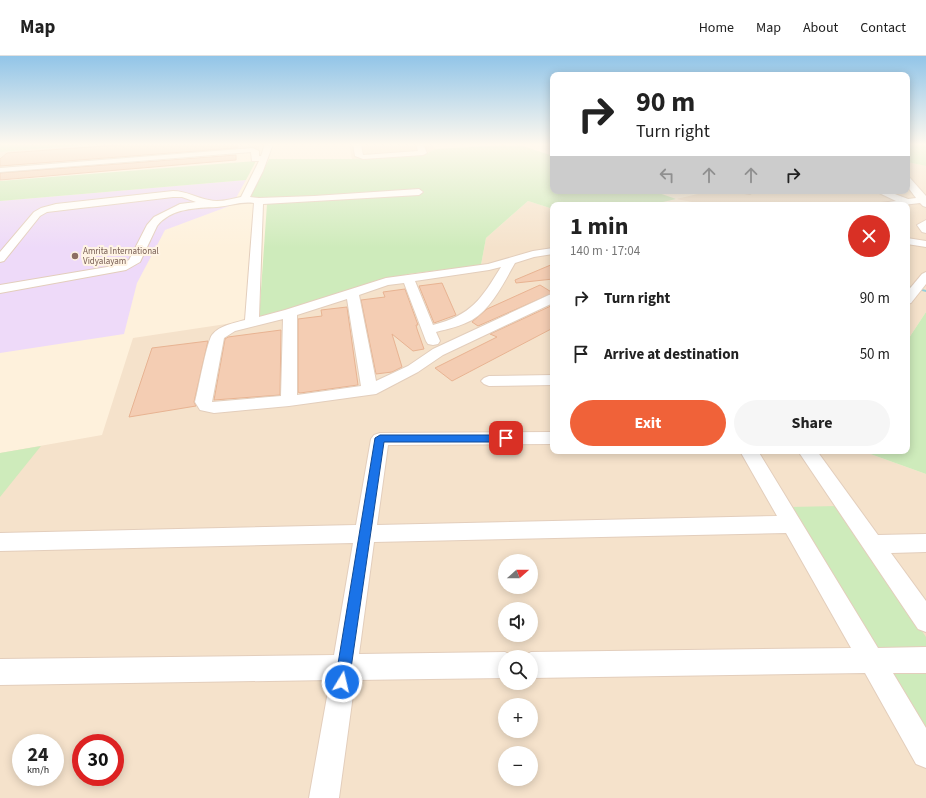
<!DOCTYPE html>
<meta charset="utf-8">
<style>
body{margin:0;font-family:"Source Sans 3",sans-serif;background:#f6f6f6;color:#222;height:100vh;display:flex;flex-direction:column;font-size:15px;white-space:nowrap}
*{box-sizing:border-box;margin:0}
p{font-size:13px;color:#767676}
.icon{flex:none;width:22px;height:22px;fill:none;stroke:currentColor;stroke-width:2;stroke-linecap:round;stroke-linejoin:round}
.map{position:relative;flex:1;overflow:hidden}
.details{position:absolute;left:550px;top:146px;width:360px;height:252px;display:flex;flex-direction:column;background:#fff;border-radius:8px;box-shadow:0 2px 10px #0003}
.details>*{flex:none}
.banner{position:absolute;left:550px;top:16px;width:360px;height:122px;border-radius:8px;box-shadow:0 2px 10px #0003;background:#fff;color:#222;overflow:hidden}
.needle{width:26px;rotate:69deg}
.buttons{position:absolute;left:498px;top:498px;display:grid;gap:8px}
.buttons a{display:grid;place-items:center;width:40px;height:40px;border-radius:50%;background:#fff;box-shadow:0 2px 10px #0003;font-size:20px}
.speed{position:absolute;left:12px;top:678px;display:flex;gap:8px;font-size:20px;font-weight:700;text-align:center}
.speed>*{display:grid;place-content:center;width:52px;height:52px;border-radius:50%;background:#fff;box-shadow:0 2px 10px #0003;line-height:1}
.speed small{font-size:10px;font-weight:400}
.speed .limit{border:6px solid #d22;background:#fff;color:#111}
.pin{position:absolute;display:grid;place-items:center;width:34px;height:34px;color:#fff;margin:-17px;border-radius:8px;box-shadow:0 2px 6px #0006}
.me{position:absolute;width:44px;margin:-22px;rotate:9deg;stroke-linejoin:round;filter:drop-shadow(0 0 3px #0008)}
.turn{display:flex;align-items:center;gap:14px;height:84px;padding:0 20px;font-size:18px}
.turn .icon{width:52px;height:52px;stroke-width:2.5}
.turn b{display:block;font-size:28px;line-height:34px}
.lanes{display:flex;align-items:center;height:38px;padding:0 20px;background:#0003;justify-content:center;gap:20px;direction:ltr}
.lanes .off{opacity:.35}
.round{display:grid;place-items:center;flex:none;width:42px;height:42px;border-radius:21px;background:#f6f6f6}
.summary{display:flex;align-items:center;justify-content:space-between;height:68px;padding:0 20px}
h1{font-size:24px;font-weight:700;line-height:30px}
.button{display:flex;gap:8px;margin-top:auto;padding:8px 20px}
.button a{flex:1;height:46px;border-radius:24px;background:#f06239;color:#fff;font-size:16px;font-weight:700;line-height:46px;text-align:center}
.button a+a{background:#f6f6f6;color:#222}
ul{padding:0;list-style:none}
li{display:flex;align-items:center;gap:12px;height:56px;padding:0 20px}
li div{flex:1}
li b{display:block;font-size:15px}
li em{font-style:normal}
header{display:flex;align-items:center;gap:24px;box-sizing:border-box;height:56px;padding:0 20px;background:#fff;border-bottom:1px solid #e0e0e0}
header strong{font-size:19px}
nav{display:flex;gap:22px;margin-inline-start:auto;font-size:14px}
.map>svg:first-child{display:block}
</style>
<header>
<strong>Map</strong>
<nav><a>Home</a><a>Map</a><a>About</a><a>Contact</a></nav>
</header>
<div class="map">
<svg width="926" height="742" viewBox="0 0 926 742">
<rect width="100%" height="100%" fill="#fef1dc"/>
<g fill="#f5e2cb" fill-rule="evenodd">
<polygon points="100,88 260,88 259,93 0,113 0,96"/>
<polygon points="349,88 431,88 436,93 423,99 352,103"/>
<polygon points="907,106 926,110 926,256 907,285 907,149 708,149 676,143 711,135 907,135"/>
<path d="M528 145 553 153V395H862L926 418V742H0V397L102 379 133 282 259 263 408 218 481 209 486 182ZM505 505H531V531H505ZM505 553H531V579H505ZM505 601H531V627H505ZM505 649H531V675H505ZM21 687H55V721H21ZM81 687H115V721H81ZM505 697H531V723H505Z"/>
</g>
<polygon fill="#eedaf9" points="246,124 232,149 165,174 137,227 124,278 0,297 0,145"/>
<g fill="#ceebbb">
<polygon points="0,88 100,88 0,96"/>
<polygon points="907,88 926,88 926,110 907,106"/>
<polygon points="505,89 508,90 520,89 553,100 553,135 653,135 676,143 650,149 553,149 553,153 528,145 486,182 481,209 408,218 259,263 267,148 269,143 250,142 269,103 352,103 423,99 436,93"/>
<polygon points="256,105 246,124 0,145 0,125"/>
<polygon points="926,256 926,418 862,395 907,395 907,285"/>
<polygon points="41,390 0,441 0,397"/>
<polygon points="837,450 926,581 926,676 790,451"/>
</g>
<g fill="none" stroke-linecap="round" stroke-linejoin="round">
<g fill="#96cfda" fill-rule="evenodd">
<polygon points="695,148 698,149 694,149"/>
<polygon points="907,229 926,234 926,236 907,231"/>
</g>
</g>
<g fill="#f4cdb3" stroke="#e8b392">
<polygon points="132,88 238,88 237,92 0,110 0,103 7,97"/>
<polygon points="236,99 236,104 0,124 0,117"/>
<polygon points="553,208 553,223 516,227 515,224"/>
<polygon points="442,227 456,259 434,267 419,230"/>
<polygon points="540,229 553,237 478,270 472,266 487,253"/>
<polygon points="405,233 418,269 416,269 417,273 424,293 413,295 392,278 402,311 392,316 376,318 361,244 385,241 383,236"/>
<polygon points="553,249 553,272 452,325 435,312 497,281 490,278"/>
<polygon points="347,251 358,329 300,337 298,336 298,263 322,260 321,254"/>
<polygon points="281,274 280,339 214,344 225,283 228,281"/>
<polygon points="208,285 194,346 196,350 129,361 152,292"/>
</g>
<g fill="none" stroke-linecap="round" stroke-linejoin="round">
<g stroke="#e3cebc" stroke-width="2">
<g id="minor">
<path d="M265 88H273L263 115 250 141 259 142 314 140 419 133 423 136 419 139 263 148 259 261 285 254 386 222 488 208 533 195 553 192V198L534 201 515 207C504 226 492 252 472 264 461 270 448 273 436 276L440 285 438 288 433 289 428 288 426 285 404 227 388 229 359 239 376 325 408 310 433 293 549 239 553 238V247L443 299 418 316 376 338 289 350 214 357 200 354 195 346C198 335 207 285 212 279 220 269 234 267 245 264L254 147C241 145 230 150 217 151 196 152 171 152 157 170L140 206 126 214 0 237V229L119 209 129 204 147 169 154 161 180 148 196 146 182 141H173L47 156 40 160 4 205 0 206V196L34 156 41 152 56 148 173 135C187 135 196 142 209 144 219 147 231 143 241 141L259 105H252L251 96 0 116V112L253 92 259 95V100H261ZM501 211C481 243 472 259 433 269L415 225 489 214ZM347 243 361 330 297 339V259ZM283 263 281 340 212 346 224 282 235 275Z"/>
<polygon points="353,88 361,88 363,99 418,95 416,88 423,88 427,97 423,99 363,103 355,100"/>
<polygon points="907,121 910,122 926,140 926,151 923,150 920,147 903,149 879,149 881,147 896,145 875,135 887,135 908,143 916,142 907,130"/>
<polygon points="743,135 754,135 750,138 744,137"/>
<polygon points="926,164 926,177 922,176 917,169"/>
<polygon points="907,182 926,185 926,191 907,188"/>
<polygon points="926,216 926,228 911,247 907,248 907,236 922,218"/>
<polygon points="553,319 553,329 489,330 484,328 481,325 484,322 489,320"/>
<polygon points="553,376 553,388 388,389 377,469 777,460 740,395 758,395 878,592 926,591 926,617 893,617 926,672 926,712 916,708 865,617 531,622 531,601 522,601 531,596 851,592 786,477 374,486 359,598 505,596 514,601 505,601 505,622 355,624 339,742 309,742 330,624 0,629 0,603 334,599 353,487 0,495 0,477 356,469 371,383 374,379 380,377"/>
<polygon points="798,395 817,395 878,479 926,478 926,496 891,497 926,545 926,576 918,573"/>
</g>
</g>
<polyline stroke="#d8b096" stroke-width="1" stroke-dasharray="0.5 1.5" stroke-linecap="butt" points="907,103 909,105"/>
<use href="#minor" fill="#fff" fill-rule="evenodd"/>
</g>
<linearGradient id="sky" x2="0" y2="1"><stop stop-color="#92c5e8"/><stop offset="0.46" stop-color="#fff9ef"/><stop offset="1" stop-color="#fff9ef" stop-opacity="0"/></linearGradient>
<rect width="926" height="192" fill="url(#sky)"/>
<polygon fill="#1a73e8" stroke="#114b97" points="380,379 506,379 510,382 506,386 384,386 349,626 347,631 342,633 337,631 335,626 375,382"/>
<circle fill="#8d6e63" stroke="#fff4e4" stroke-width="1.5" cx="75" cy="200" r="4"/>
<g text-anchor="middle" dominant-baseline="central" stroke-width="4" stroke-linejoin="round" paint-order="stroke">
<g font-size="9" fill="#785e54" stroke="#fff4e4" text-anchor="start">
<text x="83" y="195">Amrita International<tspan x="83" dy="10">Vidyalayam</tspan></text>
</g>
</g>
</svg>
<div class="buttons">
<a><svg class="needle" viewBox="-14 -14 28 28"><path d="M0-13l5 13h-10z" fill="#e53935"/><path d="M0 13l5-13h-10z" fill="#767676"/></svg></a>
<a><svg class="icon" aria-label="sound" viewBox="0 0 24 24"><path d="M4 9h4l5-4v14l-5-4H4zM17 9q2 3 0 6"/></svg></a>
<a><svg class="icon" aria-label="search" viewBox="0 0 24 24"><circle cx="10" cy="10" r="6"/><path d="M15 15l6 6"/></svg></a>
<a>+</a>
<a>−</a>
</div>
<div class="speed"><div>24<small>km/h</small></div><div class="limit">30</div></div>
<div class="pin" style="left:506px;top:382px;background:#d93025"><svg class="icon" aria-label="arrive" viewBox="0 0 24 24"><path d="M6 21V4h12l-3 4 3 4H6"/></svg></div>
<svg class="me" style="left:342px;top:626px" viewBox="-20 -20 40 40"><circle r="17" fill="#1a73e8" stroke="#fff" stroke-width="3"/><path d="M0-11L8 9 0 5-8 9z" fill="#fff"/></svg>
<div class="banner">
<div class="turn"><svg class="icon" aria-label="right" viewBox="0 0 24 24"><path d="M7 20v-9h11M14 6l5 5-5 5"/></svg><div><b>90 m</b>Turn right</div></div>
<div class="lanes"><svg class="icon off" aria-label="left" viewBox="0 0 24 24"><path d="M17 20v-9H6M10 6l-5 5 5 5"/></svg><svg class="icon off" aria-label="ahead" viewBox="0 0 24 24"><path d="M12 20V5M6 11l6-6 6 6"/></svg><svg class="icon off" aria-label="ahead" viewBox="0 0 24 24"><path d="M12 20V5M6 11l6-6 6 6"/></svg><svg class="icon" aria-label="right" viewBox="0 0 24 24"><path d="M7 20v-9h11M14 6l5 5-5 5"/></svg></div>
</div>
<section class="details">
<div class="summary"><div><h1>1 min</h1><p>140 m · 17:04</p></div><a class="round" style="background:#d93025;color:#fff"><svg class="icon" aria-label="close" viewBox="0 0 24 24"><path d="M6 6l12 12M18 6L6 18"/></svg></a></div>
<ul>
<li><svg class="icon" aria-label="right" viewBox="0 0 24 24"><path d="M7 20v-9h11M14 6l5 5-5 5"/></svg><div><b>Turn right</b></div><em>90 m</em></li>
<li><svg class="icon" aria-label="arrive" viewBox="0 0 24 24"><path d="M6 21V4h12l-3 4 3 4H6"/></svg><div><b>Arrive at destination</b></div><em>50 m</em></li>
</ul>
<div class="button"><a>Exit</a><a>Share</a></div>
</section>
</div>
